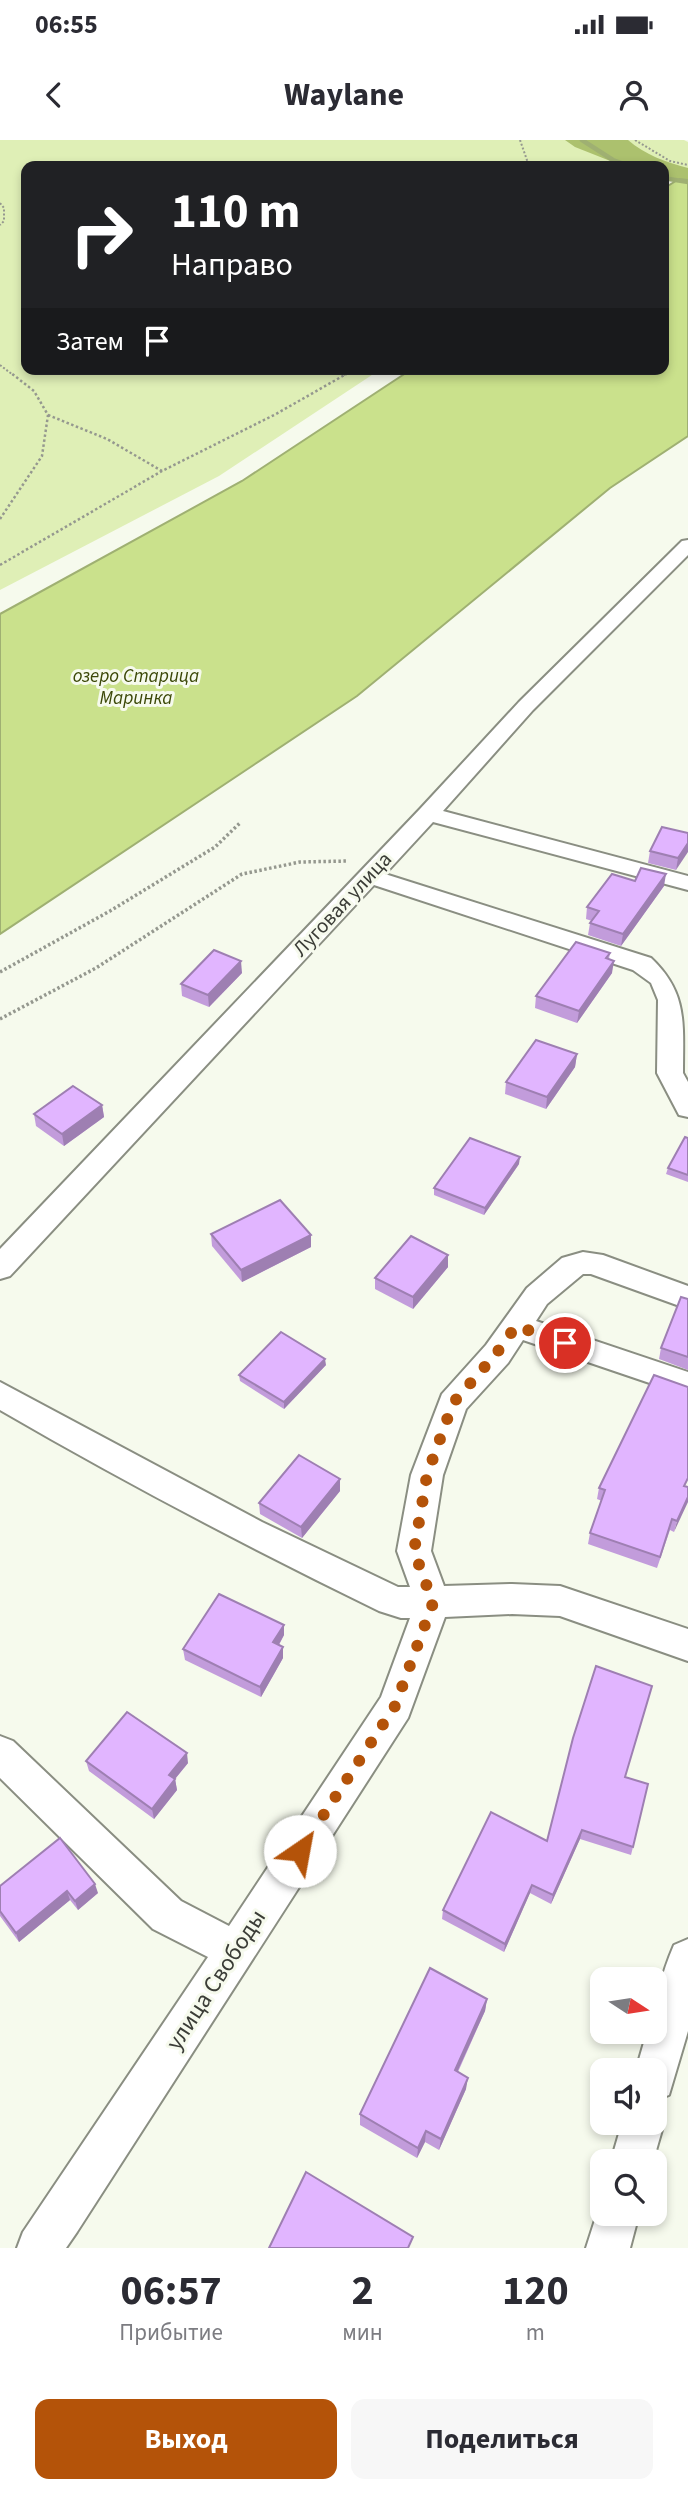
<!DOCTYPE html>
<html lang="ru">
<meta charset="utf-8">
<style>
body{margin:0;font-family:"Source Sans 3",sans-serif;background:#f7f7f7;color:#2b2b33;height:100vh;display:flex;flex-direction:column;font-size:26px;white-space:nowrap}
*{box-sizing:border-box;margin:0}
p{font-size:23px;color:#7c7c81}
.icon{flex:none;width:38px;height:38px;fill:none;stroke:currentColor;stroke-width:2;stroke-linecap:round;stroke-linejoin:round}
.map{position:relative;height:2108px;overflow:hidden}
.details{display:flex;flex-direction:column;background:#fff;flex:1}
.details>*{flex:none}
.banner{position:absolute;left:21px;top:21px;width:648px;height:214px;border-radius:14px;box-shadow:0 4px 10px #0003;background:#202124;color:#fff;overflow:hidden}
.needle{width:46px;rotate:102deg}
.fabs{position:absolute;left:590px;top:1827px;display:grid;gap:14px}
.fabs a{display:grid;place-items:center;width:77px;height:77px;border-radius:14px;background:#fff;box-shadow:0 4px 10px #0003;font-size:35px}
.pin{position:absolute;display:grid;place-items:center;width:60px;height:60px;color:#fff;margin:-30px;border:4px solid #fff;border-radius:50%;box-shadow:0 2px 7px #0007}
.me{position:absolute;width:77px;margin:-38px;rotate:33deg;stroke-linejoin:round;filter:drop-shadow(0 0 5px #0008)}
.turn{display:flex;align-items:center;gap:24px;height:147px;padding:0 35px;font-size:32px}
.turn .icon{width:91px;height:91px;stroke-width:2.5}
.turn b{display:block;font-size:49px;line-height:60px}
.then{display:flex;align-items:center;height:66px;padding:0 35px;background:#0003;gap:14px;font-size:26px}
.eta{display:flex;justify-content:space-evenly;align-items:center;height:119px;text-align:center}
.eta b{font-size:42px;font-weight:700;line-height:49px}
.primary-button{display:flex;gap:14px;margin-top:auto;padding:14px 35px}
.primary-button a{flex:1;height:80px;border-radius:14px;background:#b45309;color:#fff;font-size:28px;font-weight:700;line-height:80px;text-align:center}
.primary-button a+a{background:#f7f7f7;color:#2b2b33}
.status{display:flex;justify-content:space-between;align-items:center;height:49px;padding:0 35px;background:#fff;direction:ltr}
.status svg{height:19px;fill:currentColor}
header{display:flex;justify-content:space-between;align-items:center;height:91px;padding:0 35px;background:#fff;font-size:32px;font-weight:700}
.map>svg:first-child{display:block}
</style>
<div class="status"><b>06:55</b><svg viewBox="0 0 49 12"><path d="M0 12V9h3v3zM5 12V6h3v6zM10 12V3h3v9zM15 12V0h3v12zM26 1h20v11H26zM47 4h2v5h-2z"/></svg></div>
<header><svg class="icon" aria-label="back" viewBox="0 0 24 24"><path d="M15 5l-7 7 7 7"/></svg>Waylane<svg class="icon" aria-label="person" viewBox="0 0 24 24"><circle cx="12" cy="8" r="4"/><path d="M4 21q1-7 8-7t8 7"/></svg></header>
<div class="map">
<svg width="688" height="2108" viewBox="0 0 688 2108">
<rect width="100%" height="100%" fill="#f6faed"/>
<polygon fill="#dfefb6" points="0,0 684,0 688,2 688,33 682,32 663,40 663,26 26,26 26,229 381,229 219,336 0,450"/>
<path fill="#acc16e" d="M565 0H628C645 15 666 22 688 28V40L663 37V26H623L575 7Z"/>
<polygon fill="#cae18c" stroke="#9fb072" stroke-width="2" points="679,39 688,40 688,296 610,348 357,556 0,794 0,474 242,341 412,229 663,229 663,49"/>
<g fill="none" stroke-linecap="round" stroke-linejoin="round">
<g stroke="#9fb072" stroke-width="4.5">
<polyline points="582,0 613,20 630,26"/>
<polyline points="663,38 688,42"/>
</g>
<g stroke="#8a8e82" stroke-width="4">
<g id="minor">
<path d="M688 400V415L533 570 443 671 688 736V750L433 682 385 734 651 818C688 853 683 883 683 933L688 942V977L679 975 657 933 658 860 651 843 633 830 374 745 10 1136 0 1139V1109L420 669 519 562 682 401Z"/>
<path d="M583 1112 603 1115 688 1146V1169L591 1134H583L547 1164 536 1181 688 1232V1256L523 1200 508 1223 466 1269 443 1335 431 1411 444 1446 512 1444 560 1446 688 1489V1521L560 1476 512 1474 445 1477 408 1578 77 2092 66 2108H17L23 2092 208 1817 153 1789 0 1638V1596L13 1601 181 1761 229 1786 381 1557 410 1478H401L379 1471C250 1408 124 1342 0 1270V1242L262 1382 398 1447H410L397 1411 411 1335 442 1254 486 1205 527 1148 562 1118Z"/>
<path d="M688 1799V1891L669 1955 654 1961V1930H636L647 1892H654C654 1861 662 1833 674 1805Z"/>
<polygon points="654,1967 658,1968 664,1983 653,2021 611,2021 622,1983 654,1983"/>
<polygon points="602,2058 602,2074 639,2074 630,2108 586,2108"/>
</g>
</g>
<g stroke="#95988f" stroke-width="2" stroke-dasharray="2 2" stroke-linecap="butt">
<polyline points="520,0 529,26"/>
<polyline points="635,0 670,21 688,25"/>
<polyline points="0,63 4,68 4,81 0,85"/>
<polyline points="0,225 13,235"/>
<polyline points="344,235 355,229"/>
</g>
<g stroke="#95988f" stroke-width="2.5" stroke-dasharray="2.5 2.5" stroke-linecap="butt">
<polyline points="48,275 107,299 162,331"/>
<polyline points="0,379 42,316 48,275 34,251 11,233"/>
<polyline points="0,425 162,331 276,274 348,233"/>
</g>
<g stroke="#95988f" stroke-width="3.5" stroke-dasharray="2.5 2.5" stroke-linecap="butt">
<polyline points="0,832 110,771 215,707 240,683"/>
<polyline points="0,879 96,828 242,734 300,722 348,721"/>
</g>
<use href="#minor" fill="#fff" fill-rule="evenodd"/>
</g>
<g fill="#c29cdb">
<polygon points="688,693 676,730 648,723 650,711"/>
<polygon points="635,741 664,746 621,806 588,795 590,783 592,781 586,779 587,767"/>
<polygon points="610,813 609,819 612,833 577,883 535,868 536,856"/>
<polygon points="242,833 209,867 182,856 181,844"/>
<polygon points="577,914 575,927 546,969 505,954 506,942"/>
<polygon points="102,965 104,977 64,1006 36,986 34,974"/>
<polygon points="688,998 688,1042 666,1034 668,1028"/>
<polygon points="519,1024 484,1075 434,1055 434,1048"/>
<polygon points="211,1094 311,1095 311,1107 242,1142 212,1106"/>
<polygon points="448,1115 448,1127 413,1169 375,1149 375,1138"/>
<polygon points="688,1159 688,1230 659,1219 661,1208"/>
<polygon points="326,1225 284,1269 240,1241 239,1235"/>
<polygon points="686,1347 674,1392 670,1390 657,1428 588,1404 590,1393 602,1361 597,1359 599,1348"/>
<polygon points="340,1351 302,1398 260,1374 259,1363"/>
<polygon points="284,1485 284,1495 279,1505 283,1518 261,1557 185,1520 183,1509"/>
<polygon points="86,1621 188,1623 175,1639 177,1650 154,1679 89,1631"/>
<polygon points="625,1637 633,1707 631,1715 580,1699 551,1764 530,1753 504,1812 442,1779 443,1770 547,1701"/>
<polygon points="0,1746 98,1753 78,1770 70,1760 19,1802 0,1776"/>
<polygon points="487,1859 485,1871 458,1932 466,1949 439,2010 425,2002 417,2018 360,1985 360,1974"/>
</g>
<g fill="#9e7fb2">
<polygon points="688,703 688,712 676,730 678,718"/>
<polygon points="666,734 664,746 621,806 623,794"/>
<polygon points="241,821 242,833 209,867 208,855"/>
<polygon points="614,821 612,833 577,883 579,871"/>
<polygon points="577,914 575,927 546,969 547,957"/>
<polygon points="102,965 104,977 64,1006 62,994"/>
<polygon points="520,1017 519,1024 484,1075 485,1068"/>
<polygon points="311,1095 311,1107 242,1142 241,1130"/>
<polygon points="448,1115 448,1127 413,1169 413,1157"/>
<polygon points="325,1219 326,1225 284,1269 284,1262"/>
<polygon points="340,1339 340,1351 302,1398 301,1387"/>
<polygon points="688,1357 688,1362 674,1392 677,1381"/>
<polygon points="284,1485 284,1495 274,1513 273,1502"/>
<polygon points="283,1507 283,1518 261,1557 260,1547"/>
<polygon points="187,1613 188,1623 170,1645 169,1635"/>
<polygon points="175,1639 177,1650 154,1679 152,1669"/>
<polygon points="582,1690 580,1699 551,1764 553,1755"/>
<polygon points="95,1744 98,1753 78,1770 75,1761"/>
<polygon points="532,1745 530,1753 504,1812 505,1804"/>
<polygon points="67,1751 70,1760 19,1802 16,1793"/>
<polygon points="487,1859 485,1871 453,1941 455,1930"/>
<polygon points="468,1938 466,1949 439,2010 441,1999"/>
<polygon points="426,1991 425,2002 417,2018 418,2008"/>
</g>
<g fill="#e1b5ff" stroke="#9e7fb2" stroke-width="2">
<polygon points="662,687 688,693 688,703 678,718 650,711"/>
<polygon points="641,728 666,734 623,794 590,783 599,771 587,767 612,734 635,741"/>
<polygon points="576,802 610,813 606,818 614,821 579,871 536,856"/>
<polygon points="214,810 241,821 208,855 181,844"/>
<polygon points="536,900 577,914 547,957 506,942"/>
<polygon points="73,946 102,965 62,994 34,974"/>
<polygon points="685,997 688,998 688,1035 668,1028"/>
<polygon points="470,998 520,1017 485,1068 434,1048"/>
<polygon points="280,1060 311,1095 241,1130 211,1094"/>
<polygon points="411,1096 448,1115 413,1157 375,1138"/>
<polygon points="681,1157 688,1159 688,1217 661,1208"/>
<polygon points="281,1192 325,1219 284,1262 239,1235"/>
<polygon points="654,1235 688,1247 688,1338 684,1346 688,1347 688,1357 677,1381 672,1379 660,1417 590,1393 605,1350 599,1348"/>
<polygon points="299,1315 340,1339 301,1387 259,1363"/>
<polygon points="219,1454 284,1485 273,1502 283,1507 260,1547 183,1509"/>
<polygon points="596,1526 652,1546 625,1637 648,1644 633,1707 582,1690 553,1755 532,1745 505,1804 443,1770 491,1672 547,1701 573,1598"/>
<polygon points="127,1572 187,1613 169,1635 175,1639 152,1669 86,1621"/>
<polygon points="60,1698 95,1744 75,1761 67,1751 16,1793 0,1771 0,1746"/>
<polygon points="430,1828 487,1859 455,1930 468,1938 441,1999 426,1991 418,2008 360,1974"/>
<polygon points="306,2032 413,2097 408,2108 269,2108"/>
</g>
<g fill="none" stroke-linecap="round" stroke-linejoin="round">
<polyline stroke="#b45309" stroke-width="12" stroke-dasharray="0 21.6" points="300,1711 395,1566 433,1463 414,1411 427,1335 453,1263 496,1214 516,1186 565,1203"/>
</g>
<g text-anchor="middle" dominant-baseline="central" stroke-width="6" stroke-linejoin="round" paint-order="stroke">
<g font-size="19" font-style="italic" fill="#3b4807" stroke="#f6faed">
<text x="136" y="536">озеро Старица<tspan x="136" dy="22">Маринка</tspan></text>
</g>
<g font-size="21" fill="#3b3d37" stroke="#f6faed">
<text transform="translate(342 764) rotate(-47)">Луговая улица</text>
</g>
<g font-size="24" fill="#3b3d37" stroke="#f6faed">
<text transform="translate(216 1840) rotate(-57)">улица Свободы</text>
</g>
</g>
</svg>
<div class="fabs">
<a><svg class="needle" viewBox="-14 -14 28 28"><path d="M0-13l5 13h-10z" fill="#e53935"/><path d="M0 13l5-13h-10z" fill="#7c7c81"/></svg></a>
<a><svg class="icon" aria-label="sound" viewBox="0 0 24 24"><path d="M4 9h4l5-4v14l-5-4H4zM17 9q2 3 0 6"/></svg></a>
<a><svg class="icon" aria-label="search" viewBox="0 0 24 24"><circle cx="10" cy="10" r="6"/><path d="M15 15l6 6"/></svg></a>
</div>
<div class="pin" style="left:565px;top:1203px;background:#d93025"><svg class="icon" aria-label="arrive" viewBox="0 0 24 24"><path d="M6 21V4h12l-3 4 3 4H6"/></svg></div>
<svg class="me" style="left:300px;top:1711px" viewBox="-20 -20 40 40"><circle r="19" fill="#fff"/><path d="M0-13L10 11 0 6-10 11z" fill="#b45309"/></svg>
<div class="banner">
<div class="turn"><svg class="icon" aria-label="right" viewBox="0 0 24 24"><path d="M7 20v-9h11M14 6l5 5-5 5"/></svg><div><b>110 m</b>Направо</div></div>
<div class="then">Затем<svg class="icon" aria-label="arrive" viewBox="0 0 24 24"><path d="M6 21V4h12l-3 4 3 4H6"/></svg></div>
</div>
</div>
<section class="details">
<div class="eta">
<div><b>06:57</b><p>Прибытие</p></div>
<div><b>2</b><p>мин</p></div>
<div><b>120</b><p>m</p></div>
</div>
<div class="primary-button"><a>Выход</a><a>Поделиться</a></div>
</section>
